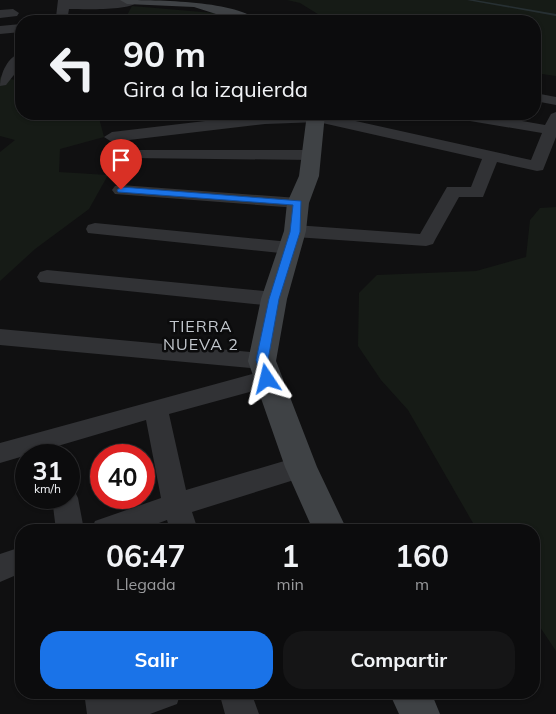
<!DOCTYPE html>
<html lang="es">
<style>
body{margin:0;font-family:Mulish,sans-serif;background:#151516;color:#f1f3f6;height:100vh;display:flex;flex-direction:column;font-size:19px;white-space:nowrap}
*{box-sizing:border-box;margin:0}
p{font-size:16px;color:#9a9b9d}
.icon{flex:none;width:28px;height:28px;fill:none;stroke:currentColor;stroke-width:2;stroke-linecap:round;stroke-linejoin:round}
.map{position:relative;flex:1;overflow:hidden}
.side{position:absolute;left:15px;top:524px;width:525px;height:175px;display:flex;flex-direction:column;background:#0c0c0d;border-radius:20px;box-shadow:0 1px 4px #0004,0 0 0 1px #2c2c2e}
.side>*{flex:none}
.top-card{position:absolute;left:15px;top:15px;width:526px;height:105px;border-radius:20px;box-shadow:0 1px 4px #0004,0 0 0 1px #2c2c2e;background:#0c0c0d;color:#f1f3f6;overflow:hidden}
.speed{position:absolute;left:15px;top:444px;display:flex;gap:10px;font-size:25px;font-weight:700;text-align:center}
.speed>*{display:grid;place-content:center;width:65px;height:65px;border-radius:50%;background:#0c0c0d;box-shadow:0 1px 4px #0004,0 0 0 1px #2c2c2e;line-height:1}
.speed small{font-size:12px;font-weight:400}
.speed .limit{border:8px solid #d22;background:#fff;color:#111}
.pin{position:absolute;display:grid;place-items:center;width:42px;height:42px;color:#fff;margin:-51px -21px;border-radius:50% 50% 50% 0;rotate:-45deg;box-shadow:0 0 5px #0007}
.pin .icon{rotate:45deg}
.me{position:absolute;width:55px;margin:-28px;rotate:350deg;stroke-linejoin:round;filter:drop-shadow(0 0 4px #0008)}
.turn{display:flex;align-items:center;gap:18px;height:105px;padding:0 25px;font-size:22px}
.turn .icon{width:65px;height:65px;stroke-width:2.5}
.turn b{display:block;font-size:35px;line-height:42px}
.eta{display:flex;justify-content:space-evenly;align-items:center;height:85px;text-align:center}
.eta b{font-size:30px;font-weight:700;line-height:35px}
.cta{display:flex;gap:10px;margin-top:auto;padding:10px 25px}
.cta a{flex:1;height:58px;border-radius:20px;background:#1a73e8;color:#fff;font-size:20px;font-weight:700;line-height:58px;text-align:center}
.cta a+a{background:#151516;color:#f1f3f6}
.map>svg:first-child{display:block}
</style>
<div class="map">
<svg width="556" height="714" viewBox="0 0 556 714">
<rect width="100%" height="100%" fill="#101011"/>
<g fill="#161b16">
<polygon points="287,0 556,0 556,76 535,73 535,21 329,21 300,3"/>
<polygon points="132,6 214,13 245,21 124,21"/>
<polygon points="0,77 21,81 21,114 98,114 104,137 60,149 59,172 108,175 89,209 35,249 0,281 0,152 15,140 0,136"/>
<polygon points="556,207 556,651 534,618 534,530 477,530 408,410 381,380 358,346 359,293 377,275 476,271 526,257 530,220 540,208"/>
</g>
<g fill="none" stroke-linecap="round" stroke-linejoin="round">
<polygon fill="#273033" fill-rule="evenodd" points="467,0 475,0 556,14 556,16"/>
<g fill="#313235" fill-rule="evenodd">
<path d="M58 0H137L138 2C128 11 84 9 69 9L67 21H50L56 17Z"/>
<polygon points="13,9 19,13 17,16 0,18 0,10"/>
<polygon points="21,24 21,32 0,34 0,26"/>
<path d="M21 53V66L6 85 0 86C0 74 8 56 21 53Z"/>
<polygon points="535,93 556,97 556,105 535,101"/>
<polygon points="556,112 556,137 543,170 537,171 497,162 483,197 459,197 435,240 433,244 426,246 295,237 288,235 286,231 288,227 295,225 420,234 447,187 471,187 482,159 318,122 265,124 112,142 104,137 112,132 265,114 324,114 531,160 542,133 470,121 462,116 464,114 483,114 545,125 551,114"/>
<polygon points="137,150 312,150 320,155 312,160 131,158 129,155 131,152"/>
<polygon points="121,185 298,198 304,199 307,203 304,207 298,208 115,194 112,190 115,186"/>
<polygon points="95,223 290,242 297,244 300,248 297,252 290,254 88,233 86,229 88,225"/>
<polygon points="47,270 274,292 281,294 284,299 281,304 274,306 40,282 37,277 40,272"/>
<polygon points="0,329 262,353 270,355 273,361 270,367 262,369 0,345"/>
<polygon points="267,370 275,373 279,379 275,385 169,414 186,490 301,456 310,459 314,467 310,475 192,512 198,530 170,530 167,520 140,530 91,530 95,521 161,498 146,420 0,463 0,443"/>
<polygon points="69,488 74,490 78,498 84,530 56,530 52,498 69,498"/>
<polygon points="21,547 21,573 0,582 0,554"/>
<polygon points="84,692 181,692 177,704 150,714 87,714"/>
<polygon points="219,692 251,692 259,714 225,714"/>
</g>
<g fill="#3f4245" fill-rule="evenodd">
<path d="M120 0C149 0 239 0 257 21H238L194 7 127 4Z"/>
<polygon points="307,114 325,114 319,176 309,203 306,231 287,299 276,361 317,467 347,530 313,530 285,467 248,361 261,299 284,231 287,203 299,176"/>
<polygon points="389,692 431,692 440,714 399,714"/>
</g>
</g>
<polygon fill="#1a73e8" stroke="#114b97" points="121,187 301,201 300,232 279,299 268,360 273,379 271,382 263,382 256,360 269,299 290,232 293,205 118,192 117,190"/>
<g text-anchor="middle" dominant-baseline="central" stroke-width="5" stroke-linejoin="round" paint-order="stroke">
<g font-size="16" letter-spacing="1" fill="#c2c7cd" stroke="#0b0b0c">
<text x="201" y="326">TIERRA<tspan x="201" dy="18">NUEVA 2</tspan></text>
</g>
</g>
</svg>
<div class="speed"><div>31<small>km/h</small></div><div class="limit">40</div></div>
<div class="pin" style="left:121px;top:190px;background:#d93025"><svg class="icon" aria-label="arrive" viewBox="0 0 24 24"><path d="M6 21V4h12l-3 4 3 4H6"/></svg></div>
<svg class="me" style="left:267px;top:379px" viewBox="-20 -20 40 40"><path d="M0-17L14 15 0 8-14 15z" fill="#1a73e8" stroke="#fff" stroke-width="4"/></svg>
<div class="top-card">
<div class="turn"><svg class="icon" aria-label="left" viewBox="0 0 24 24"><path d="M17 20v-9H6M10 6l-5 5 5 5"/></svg><div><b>90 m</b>Gira a la izquierda</div></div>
</div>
<section class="side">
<div class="eta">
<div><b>06:47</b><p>Llegada</p></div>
<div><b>1</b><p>min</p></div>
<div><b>160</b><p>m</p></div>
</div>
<div class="cta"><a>Salir</a><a>Compartir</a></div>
</section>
</div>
